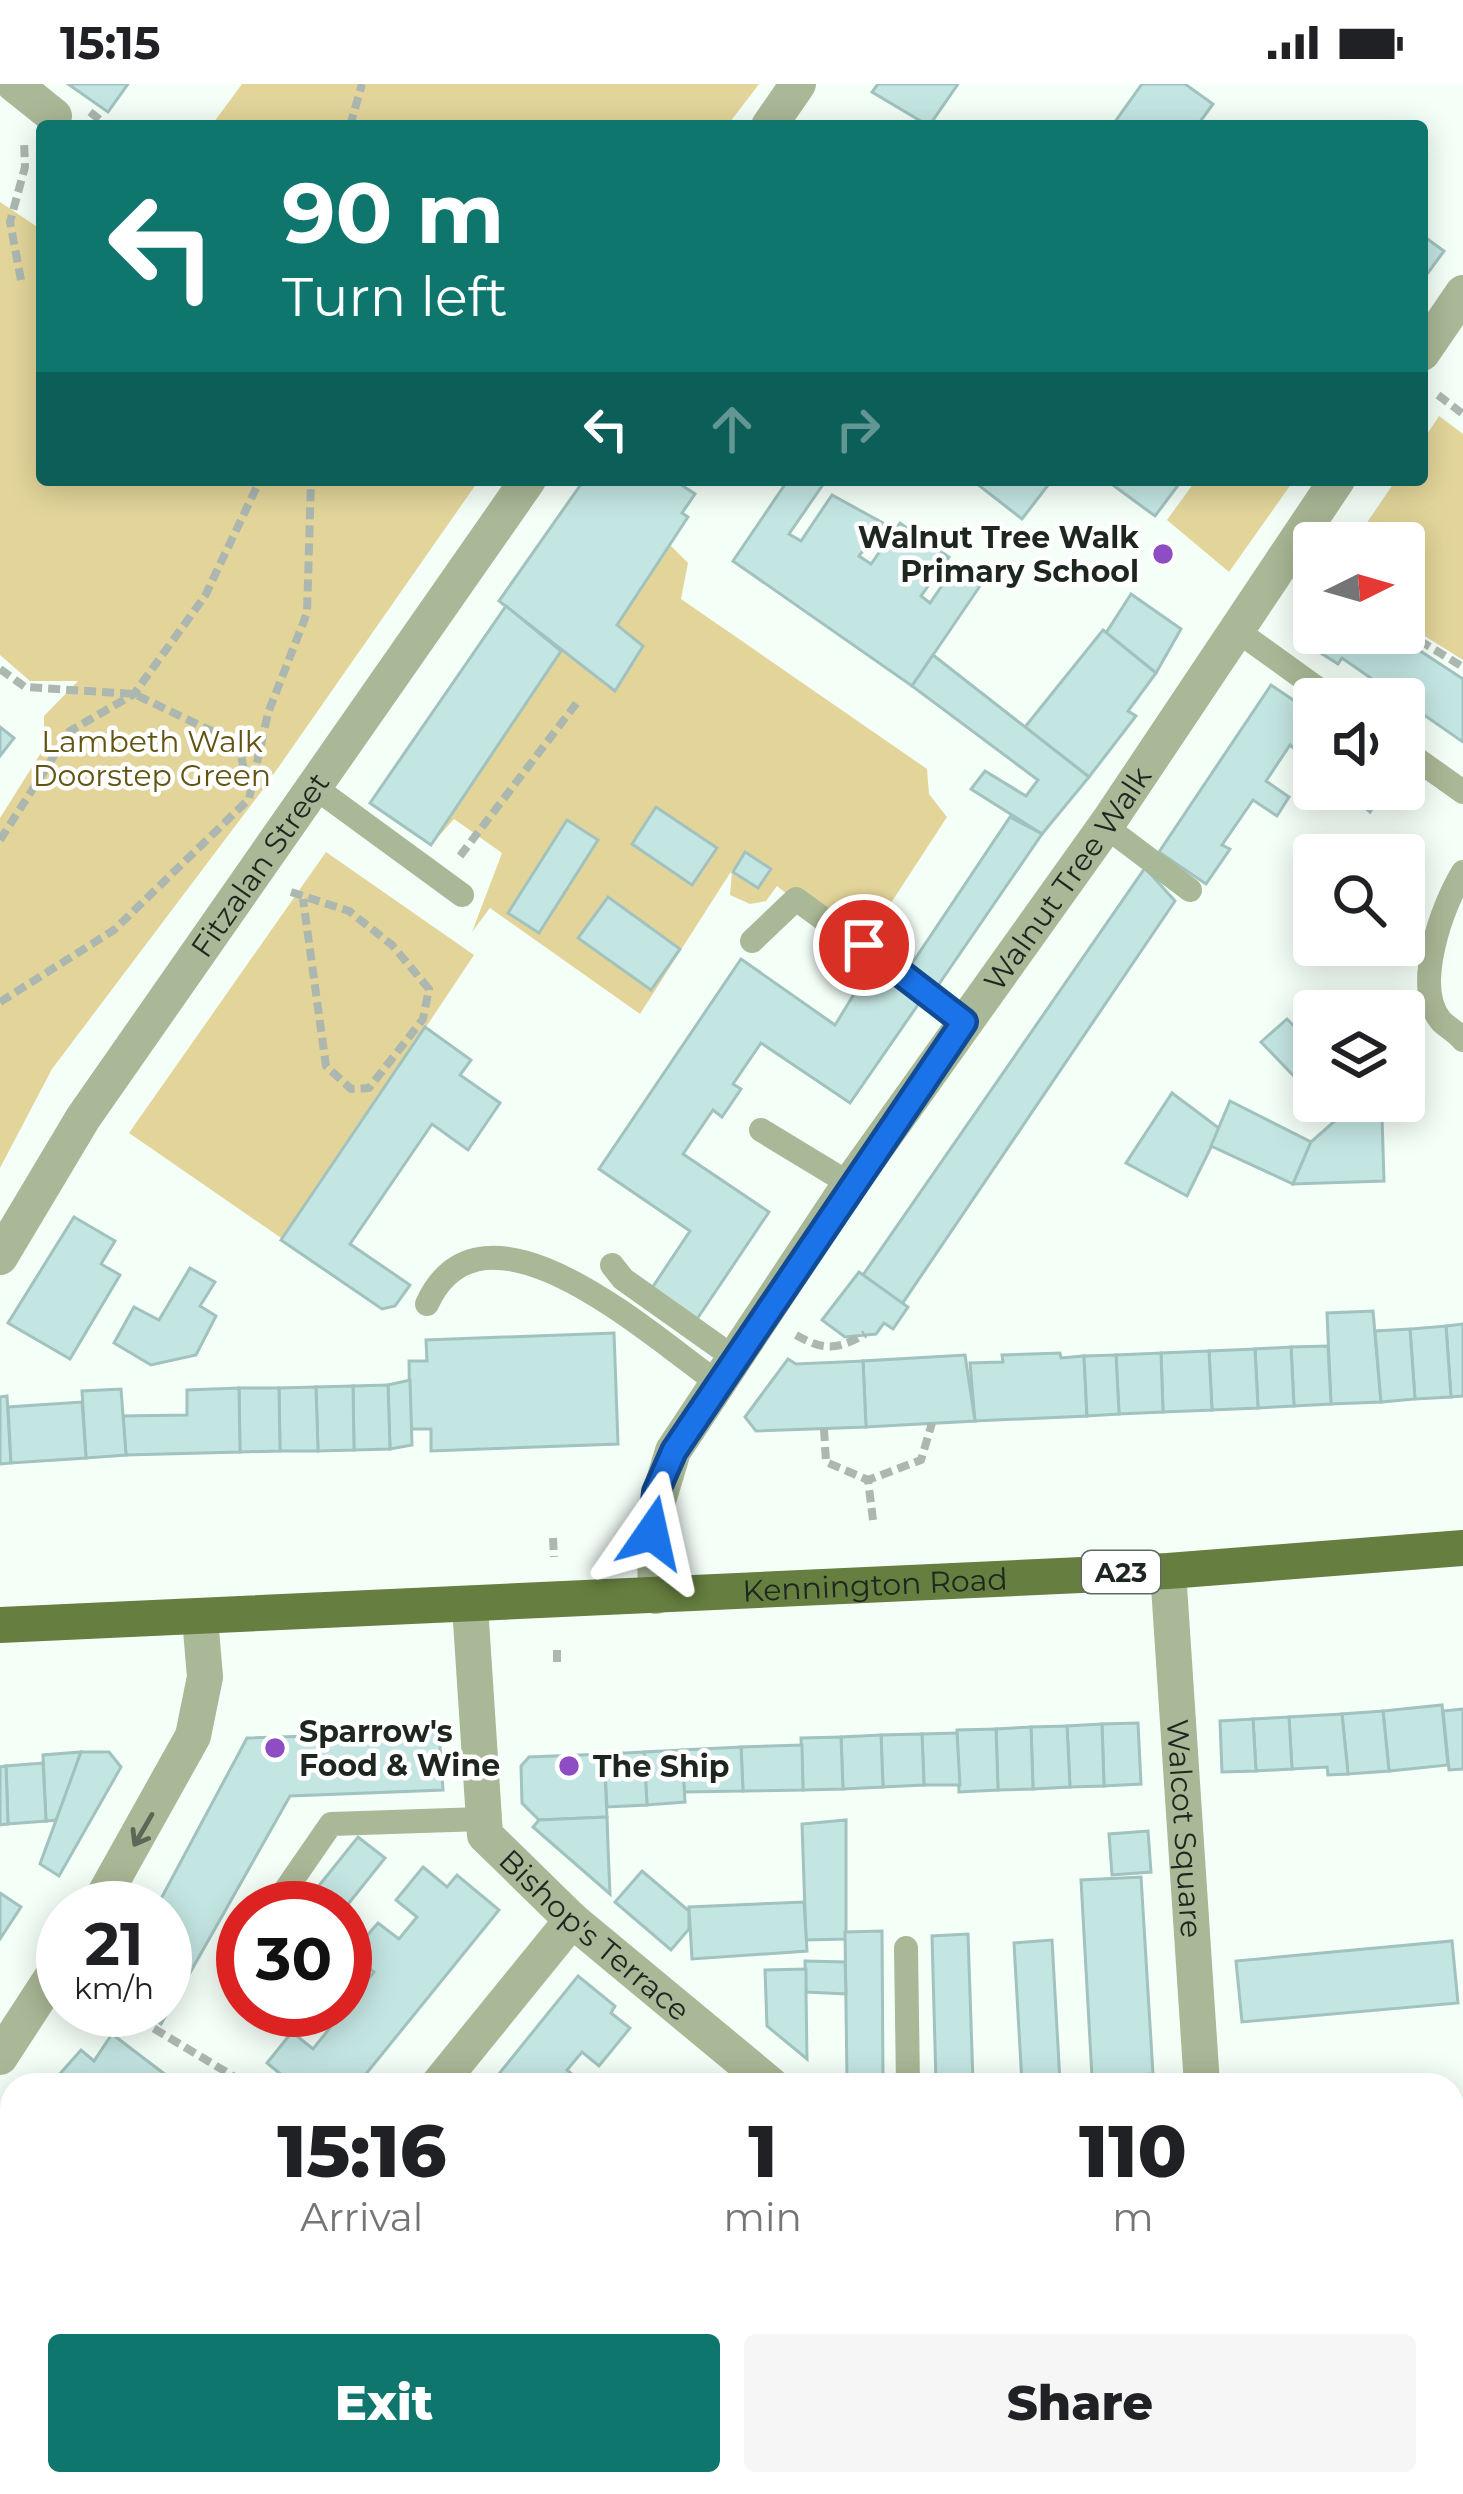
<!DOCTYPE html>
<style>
body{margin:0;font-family:Montserrat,sans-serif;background:#f6f6f6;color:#202124;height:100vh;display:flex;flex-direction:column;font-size:45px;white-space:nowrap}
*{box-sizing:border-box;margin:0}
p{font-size:39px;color:#757577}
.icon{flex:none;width:66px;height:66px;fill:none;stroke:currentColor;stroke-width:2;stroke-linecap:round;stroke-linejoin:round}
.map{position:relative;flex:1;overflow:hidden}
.sheet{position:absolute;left:0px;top:1989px;width:1464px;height:423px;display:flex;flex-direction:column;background:#fff;border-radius:36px 36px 0 0;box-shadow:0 6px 30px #0003}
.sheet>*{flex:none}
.banner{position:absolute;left:36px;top:36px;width:1392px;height:366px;border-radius:12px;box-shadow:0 6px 30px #0003;background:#0f766e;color:#fff;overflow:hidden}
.needle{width:78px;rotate:85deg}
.buttons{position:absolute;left:1293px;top:438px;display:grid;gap:24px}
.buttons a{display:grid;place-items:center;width:132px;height:132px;border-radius:12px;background:#fff;box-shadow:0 6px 30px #0003;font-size:60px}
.speed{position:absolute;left:36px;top:1797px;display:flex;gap:24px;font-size:60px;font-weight:700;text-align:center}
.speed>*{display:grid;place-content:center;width:156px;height:156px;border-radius:50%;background:#fff;box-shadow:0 6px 30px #0003;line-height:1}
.speed small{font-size:30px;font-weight:400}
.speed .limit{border:18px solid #d22;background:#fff;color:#111}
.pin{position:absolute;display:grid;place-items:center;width:102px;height:102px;color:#fff;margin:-51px;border:6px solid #fff;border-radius:50%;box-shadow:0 3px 12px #0007}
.me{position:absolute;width:132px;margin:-66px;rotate:11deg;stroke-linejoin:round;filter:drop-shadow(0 0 9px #0008)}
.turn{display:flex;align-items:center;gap:42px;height:252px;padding:0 48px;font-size:54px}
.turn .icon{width:156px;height:156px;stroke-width:2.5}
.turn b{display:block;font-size:84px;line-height:102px}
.lanes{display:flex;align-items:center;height:114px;padding:0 48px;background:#0003;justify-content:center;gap:60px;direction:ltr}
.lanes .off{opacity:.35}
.eta{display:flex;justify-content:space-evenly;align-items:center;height:204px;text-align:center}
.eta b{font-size:72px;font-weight:800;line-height:84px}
.primary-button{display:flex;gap:24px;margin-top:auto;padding:24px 48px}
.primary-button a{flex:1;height:138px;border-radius:12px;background:#0f766e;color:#fff;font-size:48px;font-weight:800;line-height:138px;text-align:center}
.primary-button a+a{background:#f6f6f6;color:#202124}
.status{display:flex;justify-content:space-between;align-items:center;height:84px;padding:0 60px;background:#fff;direction:ltr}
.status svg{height:33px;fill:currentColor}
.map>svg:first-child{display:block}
</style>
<div class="status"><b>15:15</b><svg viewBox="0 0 49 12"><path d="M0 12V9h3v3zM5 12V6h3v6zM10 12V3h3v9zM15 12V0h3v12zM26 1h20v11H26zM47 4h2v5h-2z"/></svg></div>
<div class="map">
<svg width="1463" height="2410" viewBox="0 0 1463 2410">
<rect width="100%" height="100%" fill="#f4fff8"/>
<g fill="#e3d59a">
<polygon points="242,0 759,0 727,42 211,42"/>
<polygon points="0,118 42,146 42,396 479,396 264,704 52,985 0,1084 0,734 44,664 44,632 78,597 30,597 0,571"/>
<polygon points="1439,332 1463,350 1463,576 1404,539 1404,459 1353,459 1396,396 1422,396 1422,358"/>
<polygon points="1196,396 1294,396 1229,488 1167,436"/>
<polygon points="669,460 688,479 681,515 927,685 929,710 947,733 859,868 777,802 766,817 750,820 730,811 732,786 640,930 490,824 472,848 502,769 454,735 431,761 561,567 615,607 643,562 617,541"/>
<polygon points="326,768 474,871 284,1156 129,1049"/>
<polygon points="691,2400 808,2400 808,2410 703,2410"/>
<polygon points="1248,2400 1331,2400 1325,2410 1248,2410"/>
</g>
<g fill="#c4e6e2" stroke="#a1c2be" stroke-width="3">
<polygon points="68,0 128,0 108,28"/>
<polygon points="878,0 958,0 929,42 872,8"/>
<polygon points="1142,0 1185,0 1213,20 1197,42 1112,42"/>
<polygon points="1422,151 1444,167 1422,197"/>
<polygon points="584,396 687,396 683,402 695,410 682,429 688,433 617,541 643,562 615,607 499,517"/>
<polygon points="788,396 813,396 822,402 789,450 801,457 832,411 883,439 859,472 871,480 900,439 949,473 921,512 930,519 954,484 980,502 912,602 733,477"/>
<polygon points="972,396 1052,396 1022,435"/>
<polygon points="1106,396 1182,396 1155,432"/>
<polygon points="1131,510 1181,545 1156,589 1106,549"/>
<polygon points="506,522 561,567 431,761 370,719"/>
<polygon points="1314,539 1314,549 1393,549 1463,595 1463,658 1342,574 1338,580 1316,566 1321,558 1308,549"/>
<polygon points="1103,546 1156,589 1128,627 1136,632 1089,693 1025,643"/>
<polygon points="933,571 1089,693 1042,750 971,705 985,687 1026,712 1038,696 912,602"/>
<polygon points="1271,601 1314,630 1314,640 1296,666 1290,661 1266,697 1289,713 1277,732 1253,716 1222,761 1230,765 1206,800 1159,768"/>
<polygon points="0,643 14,654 0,672"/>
<polygon points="1344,705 1377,705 1383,709 1370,728"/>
<polygon points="656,723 717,764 692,801 632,760"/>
<polygon points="1010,733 1042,750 937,903 909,884"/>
<polygon points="567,736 598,756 539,849 508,829"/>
<polygon points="745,768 771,785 758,804 733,788"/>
<polygon points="1145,784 1175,817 902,1220 863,1191"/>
<polygon points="608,813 680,865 651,906 578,854"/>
<polygon points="741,875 835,941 872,881 922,915 850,1019 761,959 733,1000 741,1005 722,1033 713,1026 683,1070 769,1128 697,1235 652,1204 690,1147 599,1085"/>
<polygon points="1287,935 1314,962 1314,1013 1261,958"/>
<polygon points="425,943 471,976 460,991 500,1019 468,1066 432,1040 350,1160 410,1201 395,1222 382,1225 281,1156"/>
<polygon points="1172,1009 1220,1045 1187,1112 1126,1079"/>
<polygon points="1230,1017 1311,1058 1293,1100 1211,1062"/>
<polygon points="1318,1017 1368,1017 1382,1032 1384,1097 1293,1100 1311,1058 1336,1036"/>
<polygon points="74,1133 115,1157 101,1180 120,1191 70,1275 8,1239"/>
<polygon points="190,1184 215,1198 200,1222 216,1232 196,1271 151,1281 114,1259 134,1223 159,1236"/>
<polygon points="859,1188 908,1223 893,1245 884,1239 876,1250 845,1253 822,1236"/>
<polygon points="1373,1227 1381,1318 1331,1320 1327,1229"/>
<polygon points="1463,1240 1463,1312 1451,1313 1446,1242"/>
<polygon points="1446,1242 1451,1313 1415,1315 1410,1245"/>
<polygon points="1410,1245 1415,1315 1381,1318 1375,1247"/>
<polygon points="614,1249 618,1360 431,1367 431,1345 410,1345 409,1277 427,1277 426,1256"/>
<polygon points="1328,1262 1331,1320 1294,1322 1291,1263"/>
<polygon points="1291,1263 1294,1322 1258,1324 1255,1265"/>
<polygon points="1255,1265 1258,1324 1212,1326 1209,1267"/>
<polygon points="1209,1267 1212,1326 1163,1328 1161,1269"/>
<polygon points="1060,1269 1061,1274 1084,1272 1087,1332 975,1337 970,1279 1003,1278 1002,1271"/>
<polygon points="1161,1269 1163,1328 1119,1330 1116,1271"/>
<polygon points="965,1271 975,1337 866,1343 863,1277"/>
<polygon points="1116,1271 1119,1330 1087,1332 1084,1272"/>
<polygon points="788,1275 796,1280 863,1277 866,1343 756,1347 745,1333"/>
<polygon points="410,1296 412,1361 390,1365 388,1301"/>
<polygon points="388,1301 390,1365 354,1366 353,1302"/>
<polygon points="353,1302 354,1366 318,1367 316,1303"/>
<polygon points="316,1303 318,1367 280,1367 279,1304"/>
<polygon points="239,1304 279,1304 280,1367 240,1368"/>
<polygon points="239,1304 240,1368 126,1371 123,1332 187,1331 187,1306"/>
<polygon points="121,1305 126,1371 86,1374 82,1307"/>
<polygon points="7,1312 11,1379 0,1380 0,1313"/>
<polygon points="82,1318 86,1374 11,1379 8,1323"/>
<polygon points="1442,1621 1448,1681 1389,1687 1383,1627"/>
<polygon points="1463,1625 1463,1685 1449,1686 1443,1627"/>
<polygon points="1383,1627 1389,1687 1348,1690 1342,1630"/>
<polygon points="1342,1630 1348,1690 1328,1691 1327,1683 1292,1685 1289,1633"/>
<polygon points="1289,1633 1292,1685 1256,1687 1253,1635"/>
<polygon points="1253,1635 1256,1687 1222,1688 1220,1637"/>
<polygon points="1138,1639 1141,1700 1104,1702 1102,1640"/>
<polygon points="1102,1640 1104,1702 1070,1703 1067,1642"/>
<polygon points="1067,1642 1070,1703 1033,1705 1031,1643"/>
<polygon points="1031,1643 1033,1705 998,1706 996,1645"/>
<polygon points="996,1645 998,1706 959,1708 957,1646"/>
<polygon points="439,1648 443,1706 290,1712 161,1940 141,1926 165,1926 165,1824 156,1824 247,1654"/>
<polygon points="957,1649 960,1701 924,1701 922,1650"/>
<polygon points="922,1650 924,1701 883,1703 881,1651"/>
<polygon points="881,1651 883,1703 843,1705 841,1653"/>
<polygon points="841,1653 843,1705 803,1706 801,1654"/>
<polygon points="802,1661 803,1706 743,1707 741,1663"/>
<polygon points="741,1663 743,1707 684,1708 682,1666"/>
<polygon points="682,1666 685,1718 647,1721 644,1668"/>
<polygon points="81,1668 57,1736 46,1737 43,1671"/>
<polygon points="81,1668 109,1668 121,1683 59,1792 40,1780"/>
<polygon points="644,1668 647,1721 607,1723 604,1670"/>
<polygon points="604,1670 607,1733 539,1736 522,1719 521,1682 529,1673"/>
<polygon points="43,1679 46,1737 8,1740 6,1682"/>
<polygon points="6,1682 8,1740 0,1741 0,1683"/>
<polygon points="607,1733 608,1763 610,1810 533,1743 539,1736"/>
<polygon points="846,1736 846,1855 806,1856 802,1740"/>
<polygon points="1148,1747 1151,1788 1112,1791 1109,1750"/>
<polygon points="358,1753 385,1774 345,1824 301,1824"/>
<polygon points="423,1783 447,1803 457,1791 499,1826 357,2001 284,2001 288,1996 267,1979 292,1948 313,1965 329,1945 306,1926 345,1926 345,1901 356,1910 374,1888 351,1870 378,1839 399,1855 417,1833 396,1816"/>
<polygon points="642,1787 689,1827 689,1845 671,1866 615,1818"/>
<polygon points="1141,1793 1153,1990 1092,1993 1081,1796"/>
<polygon points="0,1809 21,1823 0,1855"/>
<polygon points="804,1818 807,1867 692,1875 689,1823"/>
<polygon points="882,1847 883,1996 847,1996 845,1848"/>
<polygon points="968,1850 973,1998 936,1999 932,1852"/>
<polygon points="1052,1856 1060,1998 1022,2000 1014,1859"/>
<polygon points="1452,1857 1458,1919 1242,1938 1236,1877"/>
<polygon points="805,1877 845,1878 846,1910 806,1908"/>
<polygon points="806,1885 806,1908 807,1975 767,1942 765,1886"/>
<polygon points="578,1892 615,1922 611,1929 630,1944 599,1982 582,1968 567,1986 585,2001 490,2001"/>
<polygon points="243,1896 243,1920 231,1911"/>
<polygon points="112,1950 179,2001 50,2001 81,1966 94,1977"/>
<polygon points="1459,2014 1463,2089 1452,2090 1452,2015"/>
<polygon points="3,2120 12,2127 12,2391 0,2381"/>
<polygon points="1454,2335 1463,2340 1463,2375 1452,2368"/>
<polygon points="1452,2368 1463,2375 1463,2410 1445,2400 1452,2400"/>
<polygon points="236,2400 268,2400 260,2410 248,2410"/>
<polygon points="313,2400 342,2400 337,2406 342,2410 306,2410"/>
<polygon points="428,2400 475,2400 467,2410 440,2410"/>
<polygon points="895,2400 943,2400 944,2410 895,2410"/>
<rect x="1097" y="2400" width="57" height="10"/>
<polygon points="1417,2400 1445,2400 1462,2410 1411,2410"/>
</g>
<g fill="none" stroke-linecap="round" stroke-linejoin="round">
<g stroke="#acb7b0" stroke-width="8" stroke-dasharray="12 6" stroke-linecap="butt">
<polyline points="90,28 108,42"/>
<polyline points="350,42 362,0"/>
<polyline points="21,196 10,138 25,83 24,57"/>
<polyline points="1438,311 1463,330"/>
<polyline points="1404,547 1463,583"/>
<polyline points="0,585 25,603 134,610 239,660 248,708"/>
<polyline points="0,756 70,647 134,610 205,512 260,396"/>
<polyline points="460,772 579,616"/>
<polyline points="291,808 349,827 392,861 429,905 423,935 369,1004 351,1005 326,982 303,815"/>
<polyline points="0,918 114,846 249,715 268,629 307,529 311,396"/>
<path d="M796 1251C824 1267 838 1266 865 1250"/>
<polyline points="824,1345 826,1378 868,1396"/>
<polyline points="873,1436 868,1396 921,1376 932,1339"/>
<polyline points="553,1454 554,1473"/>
<polyline points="557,1566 557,1579"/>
<polyline points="123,1926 248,2001"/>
</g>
<g stroke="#a9b896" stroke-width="24">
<polyline points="1239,548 1332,615"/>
<polyline points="1404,666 1463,708"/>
<polyline points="317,705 462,811"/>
<polyline points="1105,742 1190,806"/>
<path d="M1463 788C1443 820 1412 903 1441 937 1448 944 1457 948 1463 956"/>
<polyline points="752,857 796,815 965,938"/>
<polyline points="761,1046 850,1100"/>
<polyline points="612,1181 623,1195 733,1273"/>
<path d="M427 1220C483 1097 652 1253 718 1299"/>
<polyline points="273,1824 331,1740 482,1735"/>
<polyline points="906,1864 908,2001"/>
<polyline points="232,1883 243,1867"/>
</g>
<g stroke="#a9b896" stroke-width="36">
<polyline points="14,0 54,32"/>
<polyline points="769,42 798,0"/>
<polyline points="1422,269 1463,209"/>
<path id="s1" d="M0 1173 83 1034 528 396"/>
<path id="s2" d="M1168 1487 1202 2001"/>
<path id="s3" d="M656 1512 654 1430 673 1367 850 1100 1109 737 1337 396"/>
<path id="s4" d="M470 1522 485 1751 572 1836 771 2001"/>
<polyline points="97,1824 193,1652 205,1593 200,1534"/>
<polyline points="0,1973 63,1876"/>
<polyline points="438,2001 572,1836"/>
<polyline points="1452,2136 1463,2135"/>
<polyline points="1452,2249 1463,2230"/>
<polyline points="152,2400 156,2410"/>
<polyline points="623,2400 635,2410"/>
<polyline points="839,2400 839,2410"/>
<polyline points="543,2410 551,2400"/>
<polyline points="1204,2410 1204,2400"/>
<polyline points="1359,2410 1365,2400"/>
</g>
<path stroke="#667e3f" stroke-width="36" id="s5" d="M0 1541 1168 1487 1463 1464"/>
</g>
<defs><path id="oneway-shaft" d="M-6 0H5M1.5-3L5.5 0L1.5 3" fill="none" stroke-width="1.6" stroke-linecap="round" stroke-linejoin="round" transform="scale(3)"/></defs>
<use stroke="#5c6855" href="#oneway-shaft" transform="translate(143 1746) rotate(120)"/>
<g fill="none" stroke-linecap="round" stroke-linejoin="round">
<g stroke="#114b97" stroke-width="30">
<polyline id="route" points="652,1449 656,1408 674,1367 964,938 864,861"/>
</g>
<use href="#route" stroke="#1a73e8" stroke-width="21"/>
</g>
<g fill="#8e4dc2" stroke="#fff" stroke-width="4.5">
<circle cx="1163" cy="470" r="12"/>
<circle cx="275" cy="1664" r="12"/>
<circle cx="569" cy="1682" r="12"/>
</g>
<g text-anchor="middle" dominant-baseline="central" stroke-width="9" stroke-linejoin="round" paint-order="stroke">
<rect fill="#fff" stroke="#616863" stroke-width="3" x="1082" y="1467" width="78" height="42" rx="9"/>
<g font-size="27" font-weight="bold" fill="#1d2720">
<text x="1121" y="1488">A23</text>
</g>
<g font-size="30" font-weight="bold" fill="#1d2720" stroke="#fff" text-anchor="start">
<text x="1139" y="453" text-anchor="end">Walnut Tree Walk<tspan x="1139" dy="34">Primary School</tspan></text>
<text x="299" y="1647">Sparrow's<tspan x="299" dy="34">Food &amp; Wine</tspan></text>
<text x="593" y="1682">The Ship</text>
</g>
<g font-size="30" fill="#625413" stroke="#fff">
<text x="152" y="657">Lambeth Walk<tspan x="152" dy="34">Doorstep Green</tspan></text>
</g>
<g font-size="30" fill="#1d2720" stroke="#fff">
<text stroke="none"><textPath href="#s1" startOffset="471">Fitzalan Street</textPath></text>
<text stroke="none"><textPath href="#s3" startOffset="843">Walnut Tree Walk</textPath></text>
<text stroke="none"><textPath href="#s5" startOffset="876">Kennington Road</textPath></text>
<text stroke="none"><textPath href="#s2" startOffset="258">Walcot Square</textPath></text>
<text stroke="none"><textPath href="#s4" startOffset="378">Bishop's Terrace</textPath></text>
</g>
</g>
</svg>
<div class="buttons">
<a><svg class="needle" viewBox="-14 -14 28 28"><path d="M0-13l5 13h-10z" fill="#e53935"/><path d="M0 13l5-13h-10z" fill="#757577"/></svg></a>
<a><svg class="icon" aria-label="sound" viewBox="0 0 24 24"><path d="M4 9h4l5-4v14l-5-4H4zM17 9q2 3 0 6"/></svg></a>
<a><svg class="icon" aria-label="search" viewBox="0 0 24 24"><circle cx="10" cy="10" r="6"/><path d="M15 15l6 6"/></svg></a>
<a><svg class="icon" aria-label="layers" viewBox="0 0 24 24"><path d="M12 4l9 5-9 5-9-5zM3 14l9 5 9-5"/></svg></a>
</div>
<div class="speed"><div>21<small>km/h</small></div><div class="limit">30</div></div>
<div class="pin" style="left:864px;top:861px;background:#d93025"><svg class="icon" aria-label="arrive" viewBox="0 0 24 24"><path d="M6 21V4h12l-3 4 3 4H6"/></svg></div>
<svg class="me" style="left:652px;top:1449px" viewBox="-20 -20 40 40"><path d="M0-17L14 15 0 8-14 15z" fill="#1a73e8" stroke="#fff" stroke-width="4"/></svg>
<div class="banner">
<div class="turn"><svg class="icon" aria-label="left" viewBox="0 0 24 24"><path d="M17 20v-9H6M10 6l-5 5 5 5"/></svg><div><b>90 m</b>Turn left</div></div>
<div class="lanes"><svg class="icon" aria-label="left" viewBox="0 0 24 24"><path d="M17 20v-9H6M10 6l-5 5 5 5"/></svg><svg class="icon off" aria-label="ahead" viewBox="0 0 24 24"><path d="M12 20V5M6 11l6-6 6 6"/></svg><svg class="icon off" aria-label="right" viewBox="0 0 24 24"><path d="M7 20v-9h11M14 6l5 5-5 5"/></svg></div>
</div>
<section class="sheet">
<div class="eta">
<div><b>15:16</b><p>Arrival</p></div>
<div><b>1</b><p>min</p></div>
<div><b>110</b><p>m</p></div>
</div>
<div class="primary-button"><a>Exit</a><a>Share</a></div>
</section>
</div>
